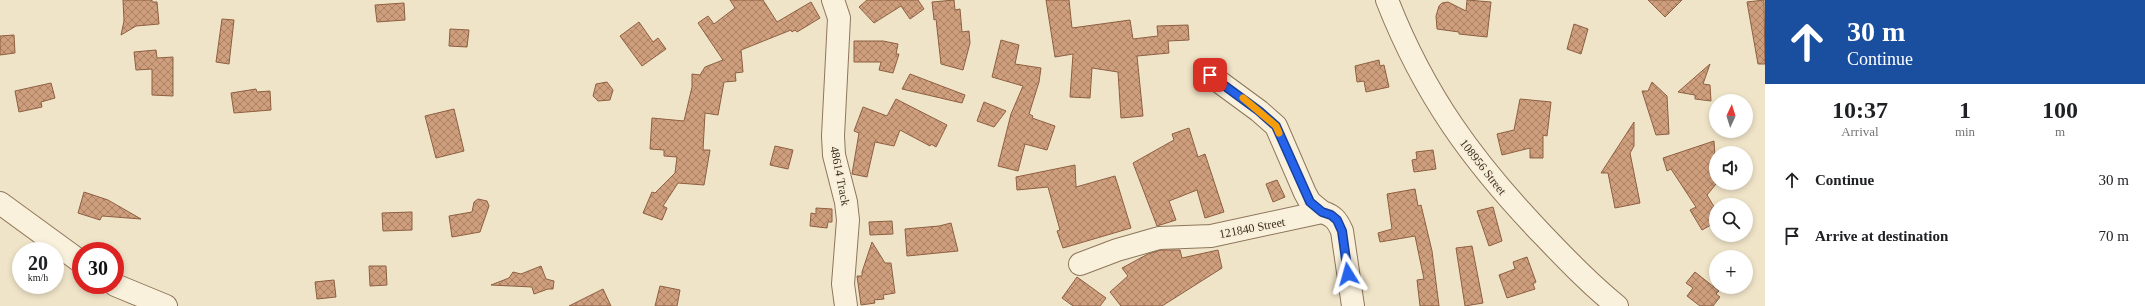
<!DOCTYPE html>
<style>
body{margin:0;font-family:"Times New Roman",serif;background:#f2f2f2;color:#202124;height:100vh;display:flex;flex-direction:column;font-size:15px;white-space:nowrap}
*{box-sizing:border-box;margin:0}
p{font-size:13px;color:#757577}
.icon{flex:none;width:22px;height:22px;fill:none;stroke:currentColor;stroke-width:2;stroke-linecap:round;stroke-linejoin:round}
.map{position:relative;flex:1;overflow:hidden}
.drawer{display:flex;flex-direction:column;background:#fff;width:380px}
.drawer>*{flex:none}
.top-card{background:#1a4fa0;color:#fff;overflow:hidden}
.needle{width:26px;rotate:4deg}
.controls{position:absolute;left:1709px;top:94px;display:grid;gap:8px}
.controls a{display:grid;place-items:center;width:44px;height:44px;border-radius:50%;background:#fff;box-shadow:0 2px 6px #0003;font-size:20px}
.speed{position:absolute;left:12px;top:242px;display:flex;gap:8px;font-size:20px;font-weight:700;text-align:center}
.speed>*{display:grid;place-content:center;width:52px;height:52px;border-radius:50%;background:#fff;box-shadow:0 2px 6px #0003;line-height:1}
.speed small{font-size:10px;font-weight:400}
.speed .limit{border:6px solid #d22;background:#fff;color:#111}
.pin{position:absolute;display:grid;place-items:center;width:34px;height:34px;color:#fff;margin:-17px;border-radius:8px;box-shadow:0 2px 6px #0006}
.me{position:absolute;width:44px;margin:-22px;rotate:352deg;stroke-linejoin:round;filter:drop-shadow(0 0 3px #0008)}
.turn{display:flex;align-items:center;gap:14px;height:84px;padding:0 16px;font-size:18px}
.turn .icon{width:52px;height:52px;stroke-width:2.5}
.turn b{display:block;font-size:28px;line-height:34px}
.eta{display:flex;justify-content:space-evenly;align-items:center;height:68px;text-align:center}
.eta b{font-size:24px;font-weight:800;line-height:28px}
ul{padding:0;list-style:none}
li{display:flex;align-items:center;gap:12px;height:56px;padding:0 16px}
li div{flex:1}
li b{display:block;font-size:15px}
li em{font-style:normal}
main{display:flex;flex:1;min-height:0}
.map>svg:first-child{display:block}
</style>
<main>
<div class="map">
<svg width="1765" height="306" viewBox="0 0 1765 306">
<defs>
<pattern id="building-cross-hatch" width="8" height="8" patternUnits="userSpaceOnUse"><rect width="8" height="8" fill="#cf9f7d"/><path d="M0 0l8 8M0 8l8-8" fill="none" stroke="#a98266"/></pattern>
</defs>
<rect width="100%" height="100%" fill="#f0e4c8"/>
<g fill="url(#building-cross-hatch)" stroke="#8d5f41">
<polygon points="123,0 152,0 152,2 157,2 159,24 136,26 121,35 124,21"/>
<polygon points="730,0 763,0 777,22 811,2 820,18 797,32 795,30 792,32 791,30 741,50 743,72 735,73 736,81 724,82 718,115 705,113 703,150 710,150 704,185 678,183 663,206 667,208 662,220 643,213 652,192 655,193 675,173 677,157 664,156 664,150 650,149 652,118 684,121 692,87 692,74 700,75 705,67 723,60 698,23 708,16 714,24 735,8"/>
<polygon points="867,0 918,0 924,9 910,19 901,6 874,23 859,7"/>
<polygon points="954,0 955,10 960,9 962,32 969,31 970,43 963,70 941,64 936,19 934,20 932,2"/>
<polygon points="1046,0 1069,0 1072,28 1130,20 1133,39 1158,36 1157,26 1188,25 1189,40 1168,41 1169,53 1137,56 1143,116 1121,118 1118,72 1092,68 1090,98 1070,97 1073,54 1055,57"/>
<polygon points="1467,0 1491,2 1487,37 1459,34 1459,32 1437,29 1436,16 1439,6 1442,3 1448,2 1466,11"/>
<polygon points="1648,0 1682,0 1665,17"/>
<polygon points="1764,0 1765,64 1758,64 1747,2"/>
<polygon points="404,3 405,20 377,22 375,5"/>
<polygon points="222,19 234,20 229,64 216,62"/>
<polygon points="639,22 653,42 658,38 666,49 642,66 620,36"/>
<polygon points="1574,24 1588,29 1581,54 1567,49"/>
<polygon points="450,29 469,30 467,47 449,46"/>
<polygon points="14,35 15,53 0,55 0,36"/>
<polygon points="1001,40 1019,45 1015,64 1041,68 1039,82 1029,114 1033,116 1032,118 1055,126 1047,150 1025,144 1018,171 998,166 1011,114 1023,86 992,77"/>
<polygon points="854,41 883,41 898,44 896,54 899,54 893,73 879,70 881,62 854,62"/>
<polygon points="156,50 157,58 173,57 173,96 152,95 152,69 136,70 134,52"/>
<polygon points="1379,60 1380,66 1384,65 1389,87 1366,92 1364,81 1357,82 1355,66"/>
<polygon points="1710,64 1703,84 1710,85 1711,101 1695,99 1695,95 1678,92"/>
<polygon points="910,74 965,95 962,103 902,89"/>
<polygon points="607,82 613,90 610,100 598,101 593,96 596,84"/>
<polygon points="1652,82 1667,96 1669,134 1656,135 1642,91 1648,91"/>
<polygon points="51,83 55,98 41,102 42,107 19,112 15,91"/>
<polygon points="256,89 257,92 270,91 271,110 234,113 231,93"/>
<polygon points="896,99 947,125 936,147 931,144 930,146 900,130 894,146 875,142 867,177 852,174 859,133 854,131 863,107 887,116"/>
<polygon points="1520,99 1551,102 1547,136 1543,135 1543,158 1530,158 1530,148 1502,155 1497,134 1514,130"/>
<polygon points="984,102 1006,111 994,127 977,121"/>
<polygon points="454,109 464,151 436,158 425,116"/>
<polygon points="1634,122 1634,146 1630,153 1640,203 1615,208 1608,173 1601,173"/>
<polygon points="1189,128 1198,157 1205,154 1224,212 1205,218 1197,190 1169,201 1176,220 1157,226 1133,163 1174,140 1172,134"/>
<polygon points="1714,141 1715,157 1716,156 1716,184 1707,195 1716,210 1716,222 1702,230 1690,210 1696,207 1671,169 1667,171 1663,158"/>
<polygon points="775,146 793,150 788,169 770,165"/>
<polygon points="1433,150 1436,169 1414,172 1412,160 1417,159 1416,152"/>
<polygon points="1075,165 1076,187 1115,176 1131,228 1063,248 1057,231 1060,230 1048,187 1017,190 1016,177"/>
<polygon points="1277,180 1285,197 1273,202 1266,184"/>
<polygon points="1415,189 1418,206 1421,205 1432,251 1439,306 1420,306 1417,280 1424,279 1415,236 1380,242 1378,233 1392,229 1387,194"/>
<polygon points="84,192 108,200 141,219 102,216 100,220 78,213"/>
<polygon points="478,199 487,201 489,206 480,232 452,237 449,216 472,212 474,202"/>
<polygon points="1493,207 1502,241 1489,246 1477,211"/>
<polygon points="816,208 832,209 832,222 828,222 827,228 810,226 811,213 816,214"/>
<polygon points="412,212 412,230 383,231 382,213"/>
<polygon points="892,221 893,234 870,235 869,222"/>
<polygon points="951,223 958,251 907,256 905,229 939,226"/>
<polygon points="872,242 885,263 891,263 895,293 883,295 884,299 874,300 875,303 861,305 857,276 862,276 862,272"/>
<polygon points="1472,246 1483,303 1465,306 1456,248"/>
<polygon points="1161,250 1180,250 1182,258 1218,250 1222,268 1162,306 1121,306 1110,292 1128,276 1122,268 1148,254"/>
<polygon points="1527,257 1536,282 1533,284 1535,289 1507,298 1499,275 1515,269 1513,262"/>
<polygon points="369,266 386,266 387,285 370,286"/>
<polygon points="541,266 546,279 554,281 553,289 548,289 534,294 532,287 491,285 509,278 513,272 521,274"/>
<polygon points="1695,272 1719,291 1716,294 1720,297 1713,306 1700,306 1687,296 1693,288 1686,283"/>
<polygon points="1077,277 1106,298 1100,306 1073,306 1062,298"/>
<polygon points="334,280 336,297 317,299 315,282"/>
<polygon points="660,286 680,290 677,306 655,306"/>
<polygon points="603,289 611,306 569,306"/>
</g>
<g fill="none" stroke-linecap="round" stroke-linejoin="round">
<g stroke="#8d765c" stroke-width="24">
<g id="minor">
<polyline points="833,0 839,18 833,136 834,155 846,202 848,220 843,284 846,306"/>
<path d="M1387 0C1424 95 1473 162 1543 235 1567 260 1590 284 1617 306"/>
<polyline points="1210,75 1259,111 1276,126 1305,193 1310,202 1322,212"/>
<polyline points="0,203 81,262"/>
<path d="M1080 264 1117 250 1159 238 1211 236 1322 212C1334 216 1337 220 1342 231L1353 306"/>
<polyline points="115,285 166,306"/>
</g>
</g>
<use href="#minor" stroke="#faf1dc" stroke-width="22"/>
</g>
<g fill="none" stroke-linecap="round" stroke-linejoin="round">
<g stroke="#184099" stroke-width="10">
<polyline id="route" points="1210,75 1259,111 1276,126 1310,202 1322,212 1331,215 1337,220 1342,231 1348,274"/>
</g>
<use href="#route" stroke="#2563eb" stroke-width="7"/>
<polyline stroke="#f59e0b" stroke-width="7" points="1243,98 1276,126 1279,133"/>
</g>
<g text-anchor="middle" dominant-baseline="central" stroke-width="3.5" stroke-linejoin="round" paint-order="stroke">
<g font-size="12" fill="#3d2e20" stroke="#f7eed8">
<text transform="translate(1483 167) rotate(52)">108956 Street</text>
<text transform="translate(840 176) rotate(79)">48614 Track</text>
<text transform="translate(1252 228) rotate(-11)">121840 Street</text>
</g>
</g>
</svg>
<div class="controls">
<a><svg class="needle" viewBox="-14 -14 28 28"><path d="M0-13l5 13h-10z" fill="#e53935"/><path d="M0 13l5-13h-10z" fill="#757577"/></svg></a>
<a><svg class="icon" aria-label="sound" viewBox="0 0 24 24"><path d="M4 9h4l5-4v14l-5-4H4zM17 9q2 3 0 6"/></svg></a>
<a><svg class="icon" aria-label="search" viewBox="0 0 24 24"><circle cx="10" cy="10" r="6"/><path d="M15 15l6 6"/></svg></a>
<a>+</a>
</div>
<div class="speed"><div>20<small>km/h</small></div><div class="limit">30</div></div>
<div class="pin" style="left:1210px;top:75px;background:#d93025"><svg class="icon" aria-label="arrive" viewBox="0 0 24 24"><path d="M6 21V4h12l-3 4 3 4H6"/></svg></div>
<svg class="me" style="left:1348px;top:274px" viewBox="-20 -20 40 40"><path d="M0-17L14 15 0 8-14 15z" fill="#2563eb" stroke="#fff" stroke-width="4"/></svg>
</div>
<section class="drawer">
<div class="top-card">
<div class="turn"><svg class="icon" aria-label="ahead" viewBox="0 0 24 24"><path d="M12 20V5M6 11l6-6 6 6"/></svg><div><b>30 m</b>Continue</div></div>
</div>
<div class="eta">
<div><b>10:37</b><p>Arrival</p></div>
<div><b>1</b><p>min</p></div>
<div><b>100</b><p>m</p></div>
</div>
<ul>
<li><svg class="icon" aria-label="ahead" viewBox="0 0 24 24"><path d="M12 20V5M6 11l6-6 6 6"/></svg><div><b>Continue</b></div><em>30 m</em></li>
<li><svg class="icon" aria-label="arrive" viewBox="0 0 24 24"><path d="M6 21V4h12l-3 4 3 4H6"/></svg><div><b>Arrive at destination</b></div><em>70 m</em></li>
</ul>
</section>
</main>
